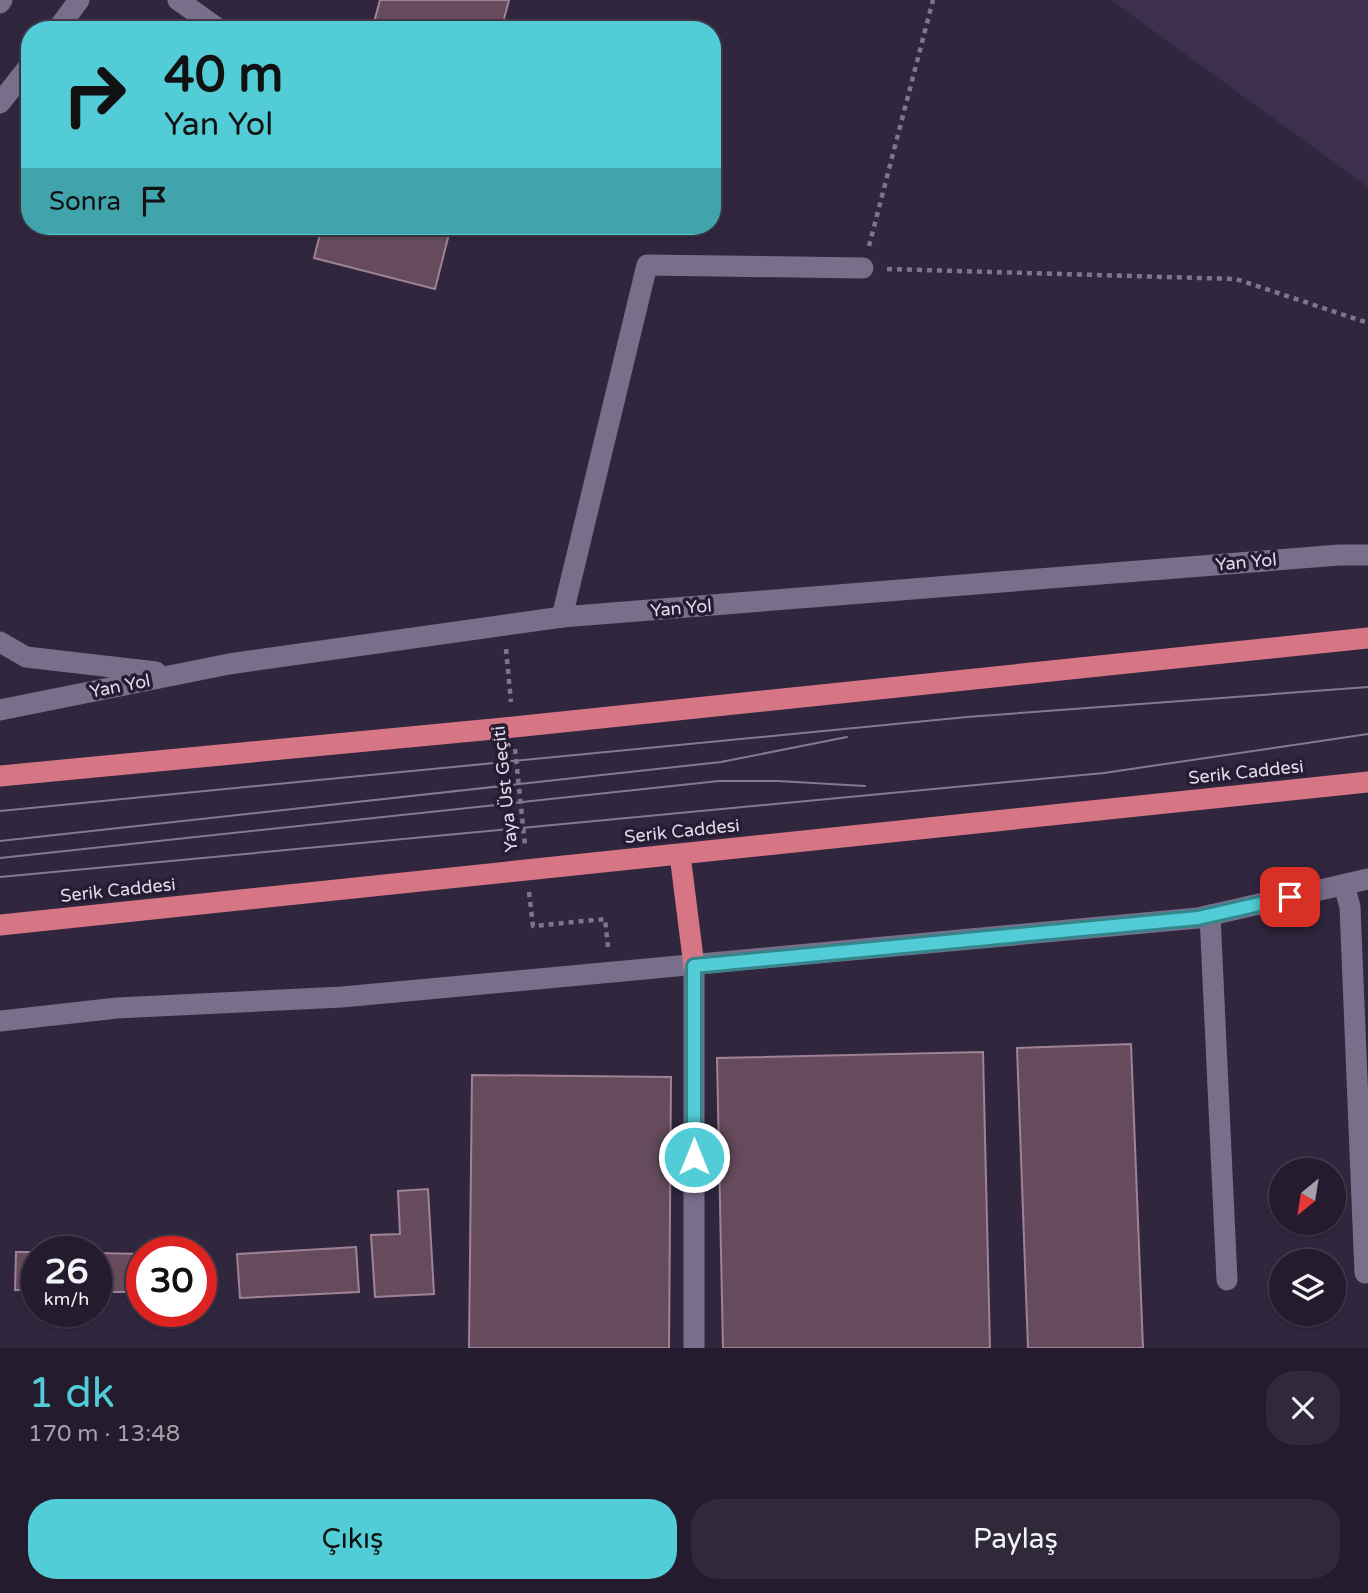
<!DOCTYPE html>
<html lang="tr">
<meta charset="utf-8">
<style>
body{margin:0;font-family:"Varela Round",sans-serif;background:#30293a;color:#f1f3f6;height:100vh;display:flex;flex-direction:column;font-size:26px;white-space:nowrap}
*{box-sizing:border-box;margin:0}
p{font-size:23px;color:#a3a1aa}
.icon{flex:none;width:38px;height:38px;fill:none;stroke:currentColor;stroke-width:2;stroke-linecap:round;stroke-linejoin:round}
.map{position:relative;height:1348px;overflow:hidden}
.details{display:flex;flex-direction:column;background:#241c2e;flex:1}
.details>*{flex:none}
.banner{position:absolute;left:21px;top:21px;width:700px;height:214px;border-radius:28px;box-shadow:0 2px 5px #0004,0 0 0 2px #413a4a;background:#52ccd6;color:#111;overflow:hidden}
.needle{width:46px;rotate:210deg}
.tools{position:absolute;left:1269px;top:1158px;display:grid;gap:14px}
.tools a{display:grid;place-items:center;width:77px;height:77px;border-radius:50%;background:#241c2e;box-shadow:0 2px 5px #0004,0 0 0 2px #413a4a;font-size:35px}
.speed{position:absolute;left:21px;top:1236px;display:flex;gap:14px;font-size:35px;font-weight:700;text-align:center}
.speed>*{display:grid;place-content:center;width:91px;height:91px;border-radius:50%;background:#241c2e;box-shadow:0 2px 5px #0004,0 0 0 2px #413a4a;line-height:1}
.speed small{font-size:18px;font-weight:400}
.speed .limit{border:10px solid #d22;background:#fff;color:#111}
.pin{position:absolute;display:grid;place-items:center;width:60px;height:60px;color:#fff;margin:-30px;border-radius:14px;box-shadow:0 4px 10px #0006}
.me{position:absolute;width:77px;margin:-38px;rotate:0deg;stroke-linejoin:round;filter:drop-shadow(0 0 5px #0008)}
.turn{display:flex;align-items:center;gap:24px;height:147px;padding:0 28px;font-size:32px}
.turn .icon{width:91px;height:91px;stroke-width:2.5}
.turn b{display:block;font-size:49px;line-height:60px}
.then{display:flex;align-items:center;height:66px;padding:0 28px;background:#0003;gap:14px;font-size:26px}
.round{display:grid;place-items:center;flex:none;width:74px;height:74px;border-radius:28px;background:#30293a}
.summary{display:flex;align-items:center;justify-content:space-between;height:119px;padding:0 28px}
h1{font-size:42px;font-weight:600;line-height:52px;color:#52ccd6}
.button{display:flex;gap:14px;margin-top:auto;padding:14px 28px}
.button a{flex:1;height:80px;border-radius:28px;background:#52ccd6;color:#111;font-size:28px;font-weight:600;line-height:80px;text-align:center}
.button a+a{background:#30293a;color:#f1f3f6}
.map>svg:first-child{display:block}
</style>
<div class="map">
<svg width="1368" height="1348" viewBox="0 0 1368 1348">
<rect width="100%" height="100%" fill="#30263e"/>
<polygon fill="#3d304e" points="1111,0 1368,0 1368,187"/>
<g fill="#654b5c" stroke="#9f8294" stroke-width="2">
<polygon points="380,0 509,0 501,30 372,30"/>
<polygon points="322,226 451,226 435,289 314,258"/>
<polygon points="1131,1044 1143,1348 1028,1348 1017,1048"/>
<polygon points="983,1052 990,1348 723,1348 717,1058"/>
<polygon points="472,1075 671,1077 669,1348 469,1348"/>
<polygon points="428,1189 434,1294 375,1297 371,1235 400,1234 398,1191"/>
<polygon points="356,1247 359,1292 240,1298 237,1254"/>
<polygon points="16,1252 37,1252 37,1290 15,1290"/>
<polygon points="96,1253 142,1254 142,1292 96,1292"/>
</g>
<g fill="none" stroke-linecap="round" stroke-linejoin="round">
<g stroke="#7e768a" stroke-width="4.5" stroke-dasharray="5 5" stroke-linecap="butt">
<polyline points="869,246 933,0"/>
<polyline points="887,269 1236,279 1368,323"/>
<polyline points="506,649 511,702"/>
<polyline points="515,749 525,845"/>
<polyline points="529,892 533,926 605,919 608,947"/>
</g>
<g stroke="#7a6f8b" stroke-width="21">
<polyline points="178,0 220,30"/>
<polyline points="0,3 2,0"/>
<polyline points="57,30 79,0"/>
<polyline points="0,103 30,65"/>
<polyline points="562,617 647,265 863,268"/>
<polyline points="0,642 26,657 156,672"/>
<polyline points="0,710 229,664 562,617 1339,555 1368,555"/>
<polyline points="1344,885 1350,907 1365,1273"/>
<polyline points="1210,915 1227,1280"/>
<polyline points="694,966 694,1348"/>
<polyline points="0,1021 117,1008 342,997 1198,918 1368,879"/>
</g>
<g stroke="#d67685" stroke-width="21">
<polyline points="0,776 504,728 1368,638"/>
<polyline points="680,855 694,966"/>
<polyline points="0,925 1368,782"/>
</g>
<g stroke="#827b8e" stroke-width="2">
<polyline points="0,811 967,717 1368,687"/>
<polyline points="0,841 721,762 847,737"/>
<polyline points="0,858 719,781 778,781 865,786"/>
<polyline points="0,877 1104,773 1368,734"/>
</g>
</g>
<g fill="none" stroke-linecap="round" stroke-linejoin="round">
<g stroke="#35858b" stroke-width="18">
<polyline id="route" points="694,1157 694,966 1198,918 1290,897"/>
</g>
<use href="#route" stroke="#52ccd6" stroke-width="12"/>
</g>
<g text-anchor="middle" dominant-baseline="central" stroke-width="7" stroke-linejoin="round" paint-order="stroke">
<g font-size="18" fill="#e0dbea" stroke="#261c33">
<text transform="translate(1246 562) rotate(-5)">Yan Yol</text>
<text transform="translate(681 608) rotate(-5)">Yan Yol</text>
<text transform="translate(120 686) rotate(-11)">Yan Yol</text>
<text transform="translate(1246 772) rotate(-6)">Serik Caddesi</text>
<text transform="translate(505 789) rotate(-96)">Yaya Üst Geçiti</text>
<text transform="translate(682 831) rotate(-6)">Serik Caddesi</text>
<text transform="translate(118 890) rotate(-6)">Serik Caddesi</text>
</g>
</g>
</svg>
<div class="tools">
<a><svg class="needle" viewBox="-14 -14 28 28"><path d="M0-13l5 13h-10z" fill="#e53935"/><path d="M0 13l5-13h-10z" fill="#a3a1aa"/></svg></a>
<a><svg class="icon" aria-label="layers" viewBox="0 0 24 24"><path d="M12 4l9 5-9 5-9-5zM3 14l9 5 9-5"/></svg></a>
</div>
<div class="speed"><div>26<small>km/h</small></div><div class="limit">30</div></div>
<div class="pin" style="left:1290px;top:897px;background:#d93025"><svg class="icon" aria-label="arrive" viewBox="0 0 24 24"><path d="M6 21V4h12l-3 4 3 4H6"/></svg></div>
<svg class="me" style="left:694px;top:1157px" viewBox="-20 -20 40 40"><circle r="17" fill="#52ccd6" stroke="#fff" stroke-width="3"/><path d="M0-11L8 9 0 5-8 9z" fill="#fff"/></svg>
<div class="banner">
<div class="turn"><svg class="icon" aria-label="right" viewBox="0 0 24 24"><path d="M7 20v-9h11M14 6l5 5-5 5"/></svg><div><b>40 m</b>Yan Yol</div></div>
<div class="then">Sonra<svg class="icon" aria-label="arrive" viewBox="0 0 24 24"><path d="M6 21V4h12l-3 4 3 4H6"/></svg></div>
</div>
</div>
<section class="details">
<div class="summary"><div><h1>1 dk</h1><p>170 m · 13:48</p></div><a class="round"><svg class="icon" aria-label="close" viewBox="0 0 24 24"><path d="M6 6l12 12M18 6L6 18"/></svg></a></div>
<div class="button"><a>Çıkış</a><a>Paylaş</a></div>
</section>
